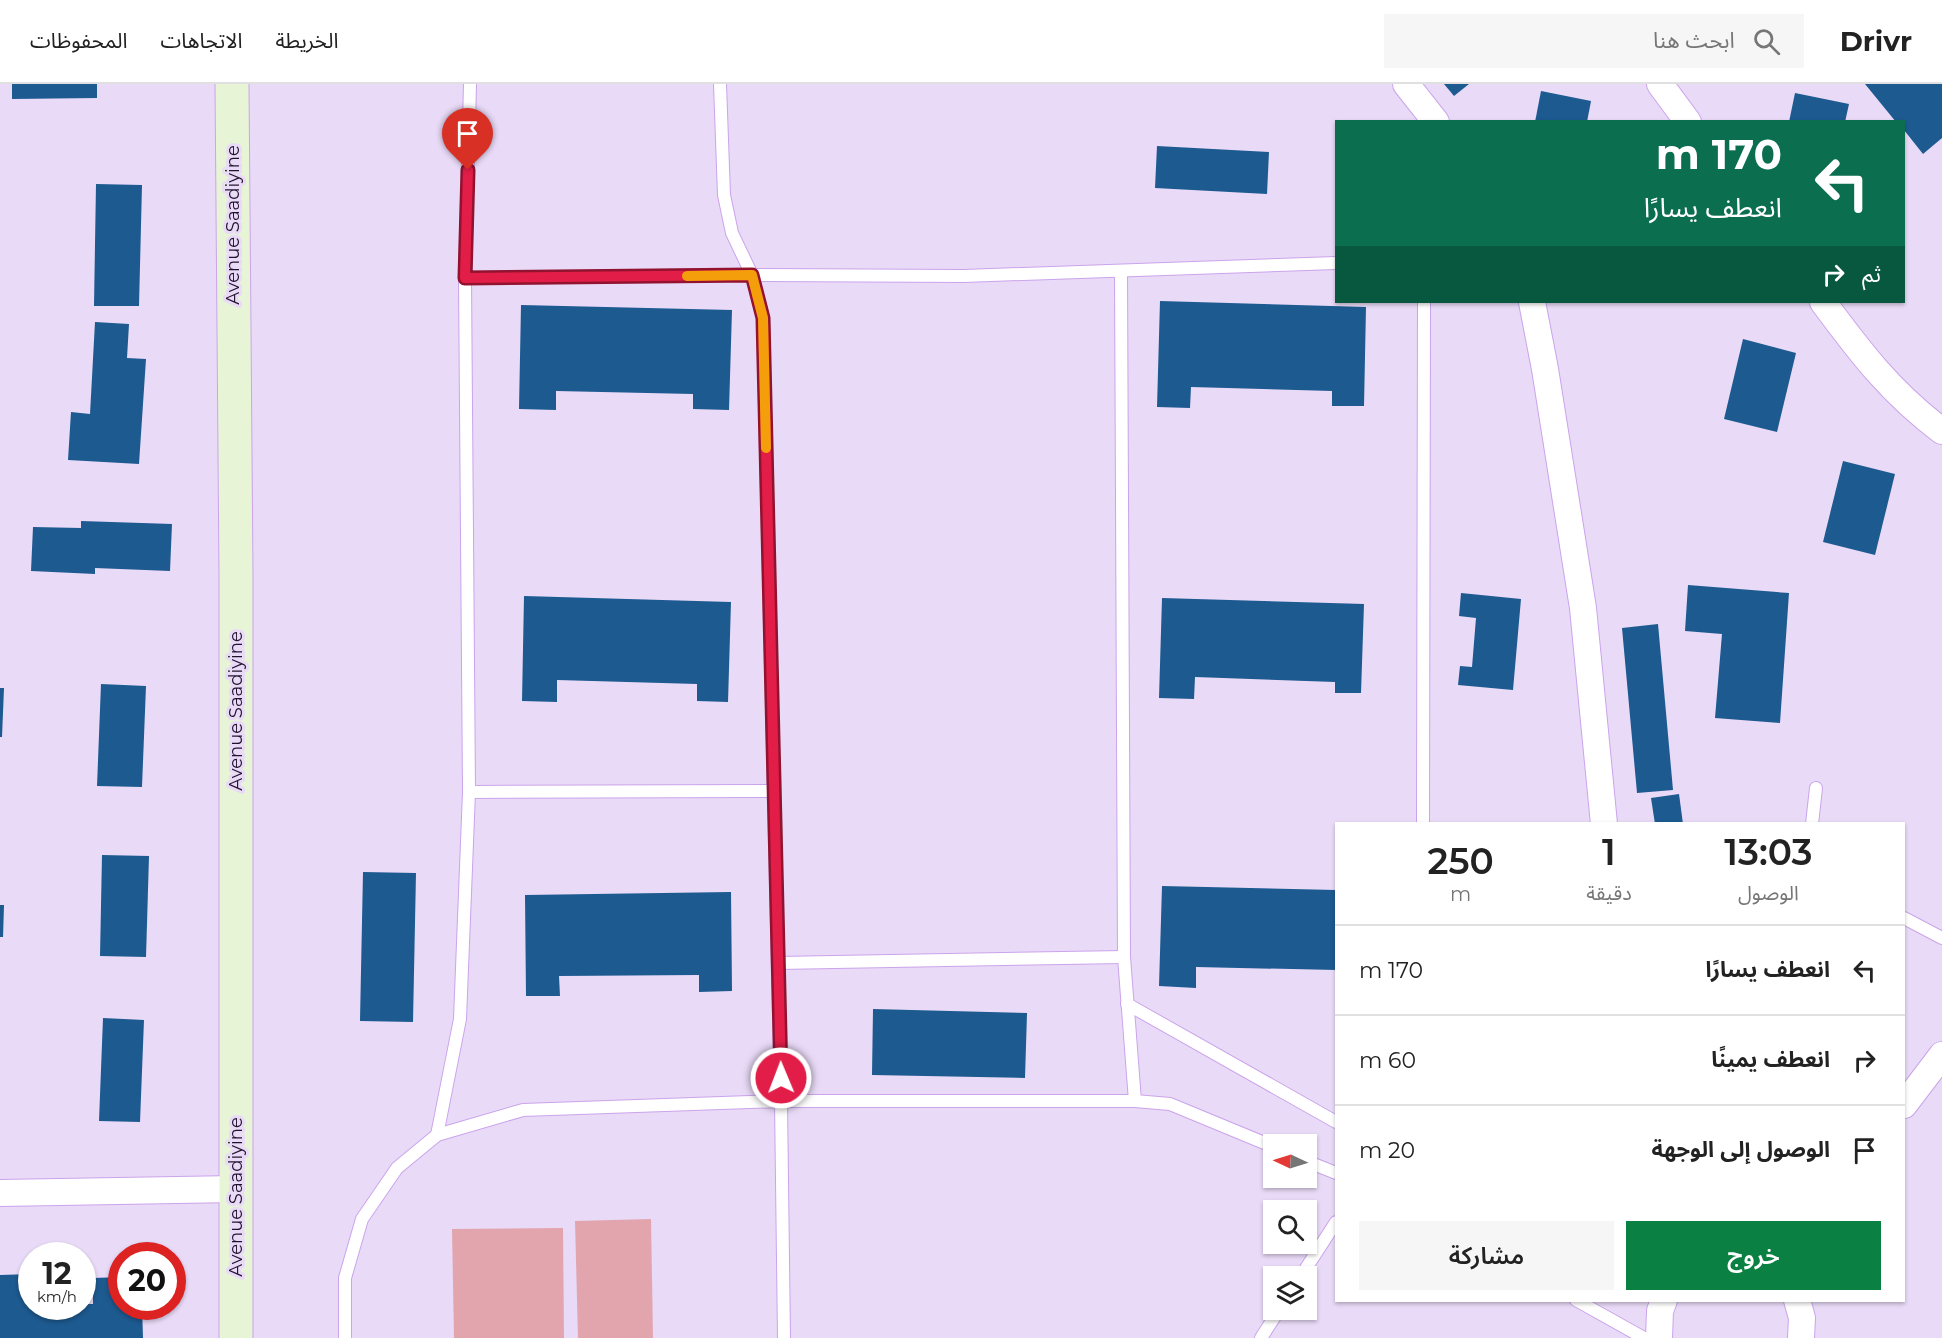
<!DOCTYPE html>
<html lang="ar">
<meta charset="utf-8">
<style>
body{margin:0;font-family:Montserrat,"Noto Sans Arabic",sans-serif;background:#f6f6f6;color:#222;direction:rtl;height:100vh;display:flex;flex-direction:column;font-size:22px;white-space:nowrap}
*{box-sizing:border-box;margin:0}
p{font-size:20px;color:#767676}
.icon{flex:none;width:33px;height:33px;fill:none;stroke:currentColor;stroke-width:2;stroke-linecap:round;stroke-linejoin:round}
.map{position:relative;flex:1;overflow:hidden;direction:ltr}
.details{position:absolute;left:1335px;top:738px;width:570px;height:480px;display:flex;flex-direction:column;background:#fff;border-radius:0px;box-shadow:0 2px 4px #0004;direction:rtl}
.details>*{flex:none}
.guide{position:absolute;left:1335px;top:36px;width:570px;height:183px;border-radius:0px;box-shadow:0 2px 4px #0004;direction:rtl;background:#0b6e4f;color:#fff;overflow:hidden}
.needle{width:39px;rotate:274deg}
.controls{position:absolute;left:1263px;top:1050px;display:grid;gap:12px}
.controls a{display:grid;place-items:center;width:54px;height:54px;border-radius:0px;background:#fff;box-shadow:0 2px 4px #0004;font-size:30px}
.speed{position:absolute;left:18px;top:1158px;display:flex;gap:12px;font-size:30px;font-weight:700;text-align:center}
.speed>*{display:grid;place-content:center;width:78px;height:78px;border-radius:50%;background:#fff;box-shadow:0 2px 4px #0004;line-height:1}
.speed small{font-size:15px;font-weight:400}
.speed .limit{border:9px solid #d22;background:#fff;color:#111}
.pin{position:absolute;display:grid;place-items:center;width:51px;height:51px;color:#fff;margin:-62px -26px;border-radius:50% 50% 50% 0;rotate:-45deg;box-shadow:0 0 6px #0007}
.pin .icon{rotate:45deg}
.me{position:absolute;width:66px;margin:-33px;rotate:359deg;stroke-linejoin:round;filter:drop-shadow(0 0 4px #0008)}
.turn{display:flex;align-items:center;gap:21px;height:126px;padding:0 24px;font-size:27px}
.turn .icon{width:78px;height:78px;stroke-width:2.5}
.turn b{display:block;font-size:42px;line-height:51px}
.then{display:flex;align-items:center;height:57px;padding:0 24px;background:#0003;gap:12px;font-size:22px}
.eta{display:flex;justify-content:space-evenly;align-items:center;height:102px;text-align:center}
.eta b{font-size:36px;font-weight:600;line-height:42px}
.action{display:flex;gap:12px;margin-top:auto;padding:12px 24px}
.action a{flex:1;height:69px;border-radius:0px;background:#0b8043;color:#fff;font-size:24px;font-weight:600;line-height:69px;text-align:center}
.action a+a{background:#f6f6f6;color:#222}
ul{padding:0;list-style:none}
li{display:flex;align-items:center;gap:18px;height:90px;padding:0 24px;border-top:2px solid #e0e0e0}
li div{flex:1}
li b{display:block;font-size:22px}
li em{font-style:normal}
header{display:flex;align-items:center;gap:36px;box-sizing:border-box;height:84px;padding:0 30px;background:#fff;border-bottom:2px solid #e0e0e0}
header strong{font-size:28px}
nav{display:flex;gap:33px;margin-inline-start:auto;font-size:21px}
.search{width:420px;height:54px;background:#f6f6f6;display:flex;align-items:center;gap:15px;box-sizing:border-box;padding:0 21px;border-radius:0px;color:#767676;font-size:22px}
.map>svg:first-child{display:block}
</style>
<header>
<strong>Drivr</strong>
<div class="search"><svg class="icon" aria-label="search" viewBox="0 0 24 24"><circle cx="10" cy="10" r="6"/><path d="M15 15l6 6"/></svg>ابحث هنا</div>
<nav><a>الخريطة</a><a>الاتجاهات</a><a>المحفوظات</a></nav>
</header>
<div class="map">
<svg width="1942" height="1254" viewBox="0 0 1942 1254">
<rect width="100%" height="100%" fill="#e9daf7"/>
<g fill="#e2a5ae">
<polygon points="651,1135 653,1254 578,1254 575,1137"/>
<polygon points="563,1144 564,1254 454,1254 452,1145"/>
</g>
<g fill="#1d5a90">
<polygon points="12,0 97,0 97,14 12,15"/>
<polygon points="1444,0 1469,0 1454,12"/>
<polygon points="1865,0 1942,0 1942,54 1923,70 1904,46 1904,38 1896,38"/>
<polygon points="1541,7 1591,17 1587,38 1535,38"/>
<polygon points="1795,9 1849,20 1845,38 1789,38"/>
<polygon points="1157,62 1269,68 1267,110 1155,104"/>
<polygon points="96,100 142,101 139,222 94,222"/>
<polygon points="1160,217 1366,223 1364,322 1332,322 1332,307 1191,303 1190,324 1157,323"/>
<polygon points="521,221 732,226 729,326 693,325 693,310 556,307 556,326 519,325"/>
<polygon points="95,238 129,240 127,274 146,275 139,380 68,376 71,328 90,330"/>
<polygon points="1743,255 1796,269 1777,348 1724,335"/>
<polygon points="1843,377 1895,390 1875,471 1823,458"/>
<polygon points="81,437 172,440 170,487 95,484 95,490 31,487 33,443 81,444"/>
<polygon points="1688,501 1789,509 1780,639 1715,634 1722,550 1685,547"/>
<polygon points="1461,509 1521,515 1513,606 1458,601 1460,582 1472,583 1476,534 1459,532"/>
<polygon points="524,512 731,518 728,618 697,617 697,600 557,596 557,618 522,617"/>
<polygon points="1162,514 1364,520 1361,609 1335,609 1335,598 1195,593 1194,615 1159,614"/>
<polygon points="1658,540 1673,706 1637,709 1622,544"/>
<polygon points="101,600 146,602 142,703 97,702"/>
<polygon points="0,604 4,604 2,653 0,653"/>
<polygon points="1679,710 1683,740 1655,740 1651,714"/>
<polygon points="102,771 149,772 146,873 100,872"/>
<polygon points="363,788 416,789 413,938 360,937"/>
<polygon points="1162,802 1336,806 1336,886 1196,883 1196,904 1159,902"/>
<polygon points="731,808 732,907 699,908 699,891 559,892 560,912 526,912 525,811"/>
<polygon points="0,821 4,821 3,853 0,853"/>
<polygon points="873,925 1027,929 1025,994 872,991"/>
<polygon points="103,934 144,936 140,1038 99,1037"/>
<polygon points="32,1190 32,1222 82,1222 82,1220 93,1220 93,1194 122,1193 122,1222 142,1222 143,1254 0,1254 0,1191"/>
</g>
<g fill="none" stroke-linecap="round" stroke-linejoin="round">
<g stroke="#cba4eb" stroke-width="14">
<g id="lane">
<polyline points="720,0 724,111 732,149 752,191 763,234 781,1017 1135,1017 1170,1020 1274,1063"/>
<polyline points="1121,187 1124,873 1135,1017"/>
<polyline points="465,194 470,0"/>
<polyline points="469,708 774,707"/>
<polyline points="1423,740 1424,218"/>
<polyline points="1812,740 1816,704"/>
<polyline points="1904,834 1942,854"/>
<polyline points="778,879 1124,873"/>
<polyline points="1127,920 1336,1038"/>
<polyline points="437,1051 460,935 469,708 465,194 752,191 964,192 1336,179"/>
<polyline points="1306,1077 1336,1089"/>
<polyline points="1301,1192 1336,1138"/>
<polyline points="1576,1216 1644,1254"/>
<polyline points="345,1254 345,1194 362,1135 397,1084 437,1051 523,1026 781,1017 784,1254"/>
<polyline points="1261,1254 1279,1226"/>
</g>
</g>
<g stroke="#cba4eb" stroke-width="28">
<g id="street">
<polyline points="1406,0 1436,38"/>
<polyline points="1660,0 1688,38"/>
<polyline points="1532,218 1545,285 1583,524 1604,740"/>
<path d="M1823 218C1860 268 1891 309 1942 347"/>
<polyline points="1904,1021 1942,971"/>
<polyline points="0,1109 236,1105"/>
<polyline points="1797,1216 1802,1234 1801,1254"/>
<polyline points="1659,1254 1660,1227 1664,1216"/>
</g>
</g>
<g stroke="#cba4eb" stroke-width="35">
<polyline id="secondary" points="232,0 236,492 236,1254"/>
</g>
<use href="#lane" stroke="#fff" stroke-width="12"/>
<use href="#street" stroke="#fff" stroke-width="26"/>
<use href="#secondary" stroke="#e7f5d6" stroke-width="33"/>
</g>
<g fill="none" stroke-linecap="round" stroke-linejoin="round">
<g stroke="#92132f" stroke-width="15">
<polyline id="route" points="468,86 465,194 752,191 763,234 781,994"/>
</g>
<use href="#route" stroke="#e11d48" stroke-width="10"/>
<polyline stroke="#f59e0b" stroke-width="10" points="687,192 752,191 763,234 766,364"/>
</g>
<g text-anchor="middle" dominant-baseline="central" stroke-width="6" stroke-linejoin="round" paint-order="stroke">
<g font-size="18" fill="#20112c" stroke="#e9daf7">
<text transform="translate(233 141) rotate(-90)">Avenue Saadiyine</text>
<text transform="translate(236 627) rotate(-90)">Avenue Saadiyine</text>
<text transform="translate(236 1113) rotate(-90)">Avenue Saadiyine</text>
</g>
</g>
</svg>
<div class="controls">
<a><svg class="needle" viewBox="-14 -14 28 28"><path d="M0-13l5 13h-10z" fill="#e53935"/><path d="M0 13l5-13h-10z" fill="#767676"/></svg></a>
<a><svg class="icon" aria-label="search" viewBox="0 0 24 24"><circle cx="10" cy="10" r="6"/><path d="M15 15l6 6"/></svg></a>
<a><svg class="icon" aria-label="layers" viewBox="0 0 24 24"><path d="M12 4l9 5-9 5-9-5zM3 14l9 5 9-5"/></svg></a>
</div>
<div class="speed"><div>12<small>km/h</small></div><div class="limit">20</div></div>
<div class="pin" style="left:468px;top:86px;background:#d93025"><svg class="icon" aria-label="arrive" viewBox="0 0 24 24"><path d="M6 21V4h12l-3 4 3 4H6"/></svg></div>
<svg class="me" style="left:781px;top:994px" viewBox="-20 -20 40 40"><circle r="17" fill="#e11d48" stroke="#fff" stroke-width="3"/><path d="M0-11L8 9 0 5-8 9z" fill="#fff"/></svg>
<div class="guide">
<div class="turn"><svg class="icon" aria-label="left" viewBox="0 0 24 24"><path d="M17 20v-9H6M10 6l-5 5 5 5"/></svg><div><b>170 m</b>انعطف يسارًا</div></div>
<div class="then">ثم<svg class="icon" aria-label="right" viewBox="0 0 24 24"><path d="M7 20v-9h11M14 6l5 5-5 5"/></svg></div>
</div>
<section class="details">
<div class="eta">
<div><b>13:03</b><p>الوصول</p></div>
<div><b>1</b><p>دقيقة</p></div>
<div><b>250</b><p>m</p></div>
</div>
<ul>
<li><svg class="icon" aria-label="left" viewBox="0 0 24 24"><path d="M17 20v-9H6M10 6l-5 5 5 5"/></svg><div><b>انعطف يسارًا</b></div><em>170 m</em></li>
<li><svg class="icon" aria-label="right" viewBox="0 0 24 24"><path d="M7 20v-9h11M14 6l5 5-5 5"/></svg><div><b>انعطف يمينًا</b></div><em>60 m</em></li>
<li><svg class="icon" aria-label="arrive" viewBox="0 0 24 24"><path d="M6 21V4h12l-3 4 3 4H6"/></svg><div><b>الوصول إلى الوجهة</b></div><em>20 m</em></li>
</ul>
<div class="action"><a>خروج</a><a>مشاركة</a></div>
</section>
</div>
